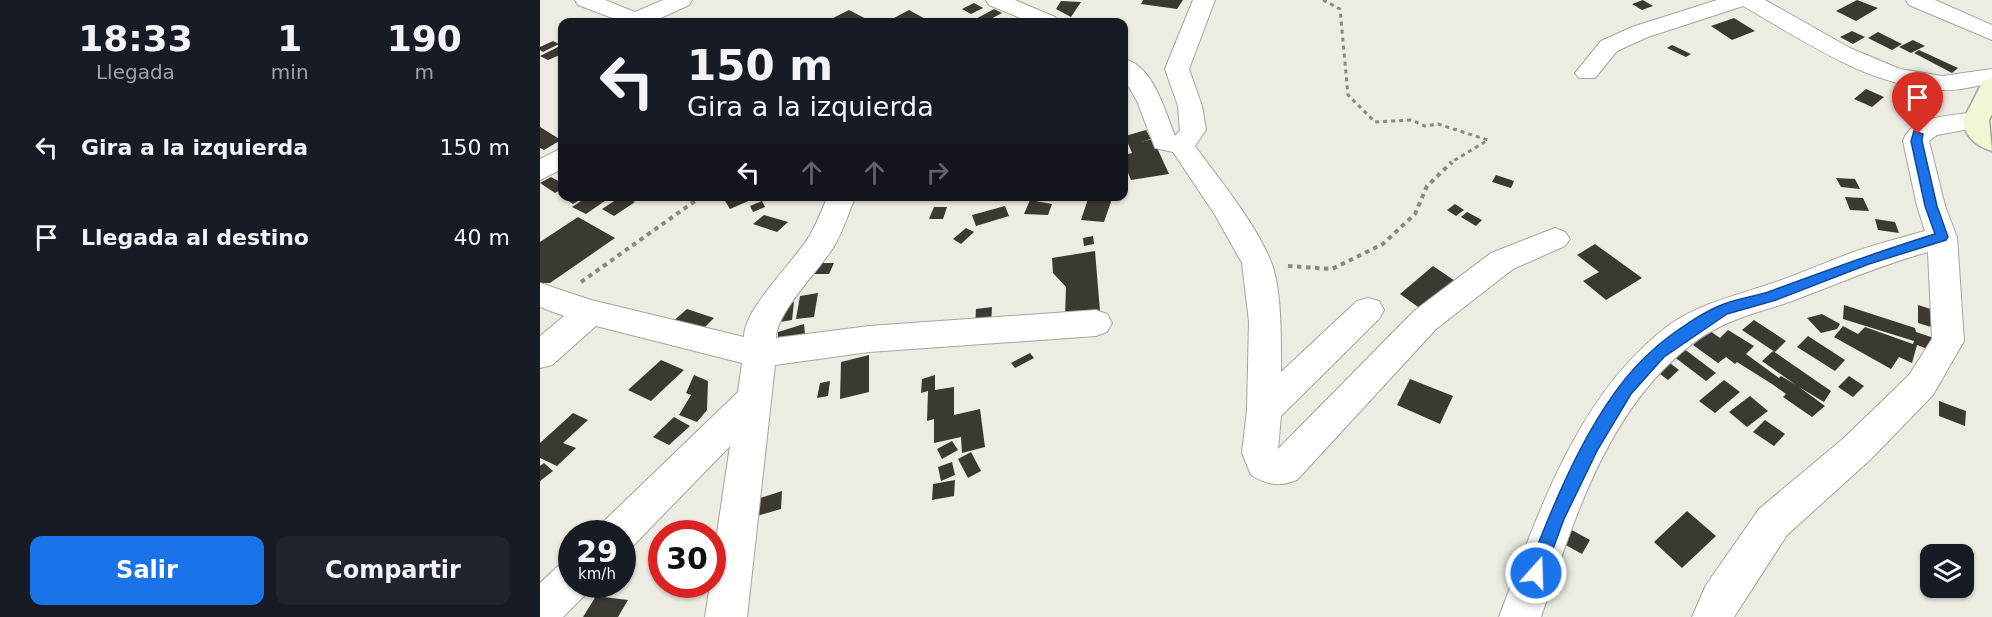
<!DOCTYPE html>
<html lang="es">
<style>
body{margin:0;font-family:"DejaVu Sans",sans-serif;background:#20242c;color:#f1f3f6;height:100vh;display:flex;flex-direction:column;font-size:22px;white-space:nowrap}
*{box-sizing:border-box;margin:0}
p{font-size:20px;color:#9ea1a6}
.icon{flex:none;width:33px;height:33px;fill:none;stroke:currentColor;stroke-width:2;stroke-linecap:round;stroke-linejoin:round}
.map{position:relative;flex:1;overflow:hidden}
.side{display:flex;flex-direction:column;background:#171b24;width:540px}
.side>*{flex:none}
.guide{position:absolute;left:18px;top:18px;width:570px;height:183px;border-radius:12px;box-shadow:0 2px 4px #0004;background:#171b24;color:#f1f3f6;overflow:hidden}
.fabs{position:absolute;left:1380px;top:544px;display:grid;gap:12px}
.fabs a{display:grid;place-items:center;width:54px;height:54px;border-radius:12px;background:#171b24;box-shadow:0 2px 4px #0004;font-size:30px}
.speed{position:absolute;left:18px;top:520px;display:flex;gap:12px;font-size:30px;font-weight:700;text-align:center}
.speed>*{display:grid;place-content:center;width:78px;height:78px;border-radius:50%;background:#171b24;box-shadow:0 2px 4px #0004;line-height:1}
.speed small{font-size:15px;font-weight:400}
.speed .limit{border:9px solid #d22;background:#fff;color:#111}
.pin{position:absolute;display:grid;place-items:center;width:51px;height:51px;color:#fff;margin:-62px -26px;border-radius:50% 50% 50% 0;rotate:-45deg;box-shadow:0 0 6px #0007}
.pin .icon{rotate:45deg}
.me{position:absolute;width:66px;margin:-33px;rotate:20deg;stroke-linejoin:round;filter:drop-shadow(0 0 4px #0008)}
.turn{display:flex;align-items:center;gap:21px;height:126px;padding:0 30px;font-size:27px}
.turn .icon{width:78px;height:78px;stroke-width:2.5}
.turn b{display:block;font-size:42px;line-height:51px}
.lanes{display:flex;align-items:center;height:57px;padding:0 30px;background:#0003;justify-content:center;gap:30px;direction:ltr}
.lanes .off{opacity:.35}
.eta{display:flex;justify-content:space-evenly;align-items:center;height:102px;text-align:center}
.eta b{font-size:36px;font-weight:600;line-height:42px}
.action{display:flex;gap:12px;margin-top:auto;padding:12px 30px}
.action a{flex:1;height:69px;border-radius:12px;background:#1a73e8;color:#fff;font-size:24px;font-weight:600;line-height:69px;text-align:center}
.action a+a{background:#20242c;color:#f1f3f6}
ul{padding:0;list-style:none}
li{display:flex;align-items:center;gap:18px;height:90px;padding:0 30px}
li div{flex:1}
li b{display:block;font-size:22px}
li em{font-style:normal}
main{display:flex;flex:1;min-height:0}
.map>svg:first-child{display:block}
</style>
<main>
<section class="side">
<div class="eta">
<div><b>18:33</b><p>Llegada</p></div>
<div><b>1</b><p>min</p></div>
<div><b>190</b><p>m</p></div>
</div>
<ul>
<li><svg class="icon" aria-label="left" viewBox="0 0 24 24"><path d="M17 20v-9H6M10 6l-5 5 5 5"/></svg><div><b>Gira a la izquierda</b></div><em>150 m</em></li>
<li><svg class="icon" aria-label="arrive" viewBox="0 0 24 24"><path d="M6 21V4h12l-3 4 3 4H6"/></svg><div><b>Llegada al destino</b></div><em>40 m</em></li>
</ul>
<div class="action"><a>Salir</a><a>Compartir</a></div>
</section>
<div class="map">
<svg width="1452" height="617" viewBox="0 0 1452 617">
<rect width="100%" height="100%" fill="#edece2"/>
<g fill="#3c3832">
<polygon points="603,0 643,0 637,9 601,4"/>
<polygon points="1103,0 1113,6 1102,10 1092,4"/>
<polygon points="1317,0 1338,8 1316,21 1296,11"/>
<polygon points="521,1 541,2 531,17 516,9"/>
<polygon points="434,3 443,8 431,14 422,9"/>
<polygon points="454,9 462,13 445,22 434,20"/>
<polygon points="309,10 332,22 285,22"/>
<polygon points="369,10 389,21 362,22 354,18"/>
<polygon points="1194,18 1215,31 1192,40 1171,26"/>
<polygon points="1312,31 1325,37 1313,44 1300,37"/>
<polygon points="1338,32 1362,44 1352,50 1328,38"/>
<polygon points="1373,40 1385,46 1371,53 1359,47"/>
<polygon points="13,41 19,44 3,52 0,50 0,47"/>
<polygon points="1132,45 1151,54 1146,57 1127,48"/>
<polygon points="20,46 22,54 8,60 0,56"/>
<polygon points="1379,50 1418,68 1412,73 1374,53"/>
<polygon points="1326,89 1344,97 1332,107 1314,99"/>
<polygon points="0,127 21,140 4,150 0,148"/>
<polygon points="606,130 611,139 600,142 613,139 629,174 591,180 584,163 584,155 592,153 585,136"/>
<polygon points="956,175 974,181 971,188 952,182"/>
<polygon points="11,177 22,183 22,189 15,193 0,183"/>
<polygon points="1296,178 1315,179 1320,189 1301,187"/>
<polygon points="22,191 22,196 46,196 33,204 18,194"/>
<polygon points="49,196 72,196 46,214 32,207"/>
<polygon points="82,196 95,202 74,216 62,209"/>
<polygon points="182,196 220,196 190,209"/>
<polygon points="549,196 573,196 564,222 541,220"/>
<polygon points="1305,197 1323,198 1329,211 1310,210"/>
<polygon points="490,200 512,204 508,215 484,214"/>
<polygon points="222,201 225,207 213,212 210,206"/>
<polygon points="915,204 924,210 916,216 907,210"/>
<polygon points="465,206 469,216 436,226 432,215"/>
<polygon points="394,207 407,207 403,219 389,219"/>
<polygon points="927,212 942,220 936,226 921,217"/>
<polygon points="224,215 248,222 237,232 213,224"/>
<polygon points="38,217 75,238 10,283 0,283 0,242"/>
<polygon points="1335,219 1355,222 1359,233 1338,230"/>
<polygon points="426,228 434,232 421,244 413,239"/>
<polygon points="553,236 554,244 544,246 543,238"/>
<polygon points="1055,244 1102,278 1066,300 1043,281 1059,272 1037,255"/>
<polygon points="555,251 560,311 525,317 526,287 513,273 512,258"/>
<polygon points="277,263 294,263 289,274 272,274"/>
<polygon points="893,266 921,285 888,314 860,294"/>
<polygon points="278,293 274,317 256,319 260,296"/>
<polygon points="254,302 252,320 234,323 236,306"/>
<polygon points="1304,305 1375,328 1376,332 1397,339 1395,352 1377,345 1372,363 1359,357 1351,369 1294,337 1303,326 1318,334 1325,327 1373,344 1374,341 1303,319"/>
<polygon points="1378,305 1400,312 1401,330 1378,323"/>
<polygon points="452,307 451,325 435,327 436,309"/>
<polygon points="147,309 174,318 159,333 131,323"/>
<polygon points="1282,314 1300,324 1297,329 1281,333 1267,318"/>
<polygon points="1214,320 1246,341 1235,352 1202,330"/>
<polygon points="264,324 265,334 238,342 238,332"/>
<polygon points="1188,330 1214,346 1206,354 1239,378 1241,376 1256,385 1222,361 1233,351 1291,391 1284,402 1259,387 1285,406 1272,417 1243,397 1246,394 1232,384 1197,362 1195,364 1186,357 1178,363 1153,345 1170,331 1180,338"/>
<polygon points="1268,336 1305,360 1295,371 1257,347"/>
<polygon points="1143,348 1176,373 1166,381 1133,356"/>
<polygon points="490,353 494,358 475,368 471,363"/>
<polygon points="329,355 329,392 300,399 301,362"/>
<polygon points="121,360 144,370 111,401 88,390"/>
<polygon points="1126,360 1139,370 1128,380 1115,370"/>
<polygon points="154,375 168,381 167,410 157,422 139,415 151,395 146,393"/>
<polygon points="395,375 395,390 414,387 414,415 440,409 445,447 422,453 421,437 394,443 394,419 387,421 388,391 381,393 382,379"/>
<polygon points="1309,376 1324,386 1313,397 1298,387"/>
<polygon points="870,379 913,396 900,424 857,405"/>
<polygon points="1184,380 1200,392 1175,413 1159,401"/>
<polygon points="290,381 288,396 277,398 280,383"/>
<polygon points="1210,396 1228,411 1207,427 1189,412"/>
<polygon points="1399,401 1426,411 1425,426 1399,416"/>
<polygon points="33,413 48,420 23,443 36,448 17,466 0,458 0,443"/>
<polygon points="134,417 150,426 129,445 113,437"/>
<polygon points="1225,420 1245,434 1234,446 1213,432"/>
<polygon points="412,441 418,450 402,459 397,449"/>
<polygon points="431,452 441,471 428,478 418,459"/>
<polygon points="412,462 415,475 401,481 398,467"/>
<polygon points="4,463 13,471 0,481 0,466"/>
<polygon points="415,480 414,496 392,500 393,484"/>
<polygon points="242,491 241,509 217,516 217,499"/>
<polygon points="1147,511 1176,536 1142,568 1114,542"/>
<polygon points="1028,528 1050,540 1042,554 1024,544"/>
<polygon points="56,596 88,600 78,617 43,617"/>
</g>
<g fill="none" stroke-linecap="round" stroke-linejoin="round">
<g stroke="#a6a49c" stroke-width="2">
<g id="street">
<polygon points="35,0 65,0 95,12 123,0 152,0 149,5 112,22 83,22 38,5"/>
<polygon points="446,0 475,0 515,17 518,22 490,22 449,5"/>
<path d="M653 0H675L649 69 662 106 666 130 655 146C679 179 717 225 731 262 742 288 741 343 741 372L817 301 828 298 839 301 844 310 839 319 741 416 738 449 874 311 951 253 1015 228 1025 232 1030 239 1025 246 973 269 896 329 757 480C738 487 728 485 711 475L702 453 707 410 709 322 702 263 675 215 633 152 615 148 597 101 584 79V59C614 66 625 112 635 136L640 130 638 106 625 69Z"/>
<path d="M1177 0H1225L1310 48 1360 69 1402 76 1452 69V83C1436 86 1418 91 1402 90 1328 87 1265 41 1203 6L1108 37 1077 51 1055 78H1039L1035 73 1061 41 1092 27Z"/>
<polygon points="1366,0 1395,0 1452,25 1452,40 1369,5"/>
<path d="M1436 112 1445 114 1449 120 1445 126 1397 135 1389 141 1405 206 1417 237 1424 341 1393 395 1331 459 1247 535 1194 617H1152L1166 585 1219 509 1305 437 1369 375 1392 339 1388 252C1341 265 1297 284 1252 301 1215 314 1185 319 1152 344 1067 409 1034 520 1001 617H959C998 514 1037 394 1129 325 1161 303 1194 296 1230 284 1257 275 1284 263 1311 253 1335 244 1361 238 1385 231L1377 206 1363 141C1371 115 1413 116 1436 112Z"/>
<polygon points="22,148 22,169 0,180 0,159"/>
<path d="M288 196H316C308 213 303 232 293 248 279 270 236 313 236 338L329 326 556 310 567 314 572 323 567 332 556 336 329 352 235 365 207 617H165L170 585H172V567L190 446 92 547 82 551V534H59L64 521 198 392 202 363 56 326 12 365 0 368V336L24 316 0 307V283L51 300 204 337C204 308 255 261 270 235 277 223 282 209 288 196Z"/>
<polygon points="32,560 32,585 50,585 46,594 23,617 0,617 0,583 18,566"/>
</g>
</g>
<g stroke="#a6a49c" stroke-width="3">
<path id="secondary" d="M1452 78V114L1449 120 1452 151C1436 146 1425 137 1423 120L1443 81Z"/>
</g>
<polyline stroke="#8a8982" stroke-width="3" stroke-dasharray="4 4" stroke-linecap="butt" points="783,0 800,9 808,95 835,122 871,120 885,126 898,124 948,140 910,163"/>
<g stroke="#8a8982" stroke-width="4" stroke-dasharray="4.5 4.5" stroke-linecap="butt">
<polyline points="748,266 792,269 843,244 875,214 887,186 912,162"/>
<polyline points="41,282 162,196"/>
</g>
<use href="#street" fill="#fff" fill-rule="evenodd"/>
<use href="#secondary" fill="#f1f7d2" fill-rule="evenodd"/>
</g>
<path fill="#1a73e8" stroke="#114b97" stroke-width="1.5" d="M1374 131 1383 134 1382 141 1397 206 1408 237 1406 240 1329 264 1236 300 1187 314 1124 357 1091 394 1058 449 1024 519 1002 579 996 581 990 579 987 573C1014 501 1055 399 1114 349 1129 335 1160 314 1179 306 1195 299 1214 297 1231 291 1285 271 1339 251 1395 234L1385 206 1371 141Z"/>
</svg>
<div class="fabs">
<a><svg class="icon" aria-label="layers" viewBox="0 0 24 24"><path d="M12 4l9 5-9 5-9-5zM3 14l9 5 9-5"/></svg></a>
</div>
<div class="speed"><div>29<small>km/h</small></div><div class="limit">30</div></div>
<div class="pin" style="left:1378px;top:134px;background:#d93025"><svg class="icon" aria-label="arrive" viewBox="0 0 24 24"><path d="M6 21V4h12l-3 4 3 4H6"/></svg></div>
<svg class="me" style="left:996px;top:573px" viewBox="-20 -20 40 40"><circle r="17" fill="#1a73e8" stroke="#fff" stroke-width="3"/><path d="M0-11L8 9 0 5-8 9z" fill="#fff"/></svg>
<div class="guide">
<div class="turn"><svg class="icon" aria-label="left" viewBox="0 0 24 24"><path d="M17 20v-9H6M10 6l-5 5 5 5"/></svg><div><b>150 m</b>Gira a la izquierda</div></div>
<div class="lanes"><svg class="icon" aria-label="left" viewBox="0 0 24 24"><path d="M17 20v-9H6M10 6l-5 5 5 5"/></svg><svg class="icon off" aria-label="ahead" viewBox="0 0 24 24"><path d="M12 20V5M6 11l6-6 6 6"/></svg><svg class="icon off" aria-label="ahead" viewBox="0 0 24 24"><path d="M12 20V5M6 11l6-6 6 6"/></svg><svg class="icon off" aria-label="right" viewBox="0 0 24 24"><path d="M7 20v-9h11M14 6l5 5-5 5"/></svg></div>
</div>
</div>
</main>
